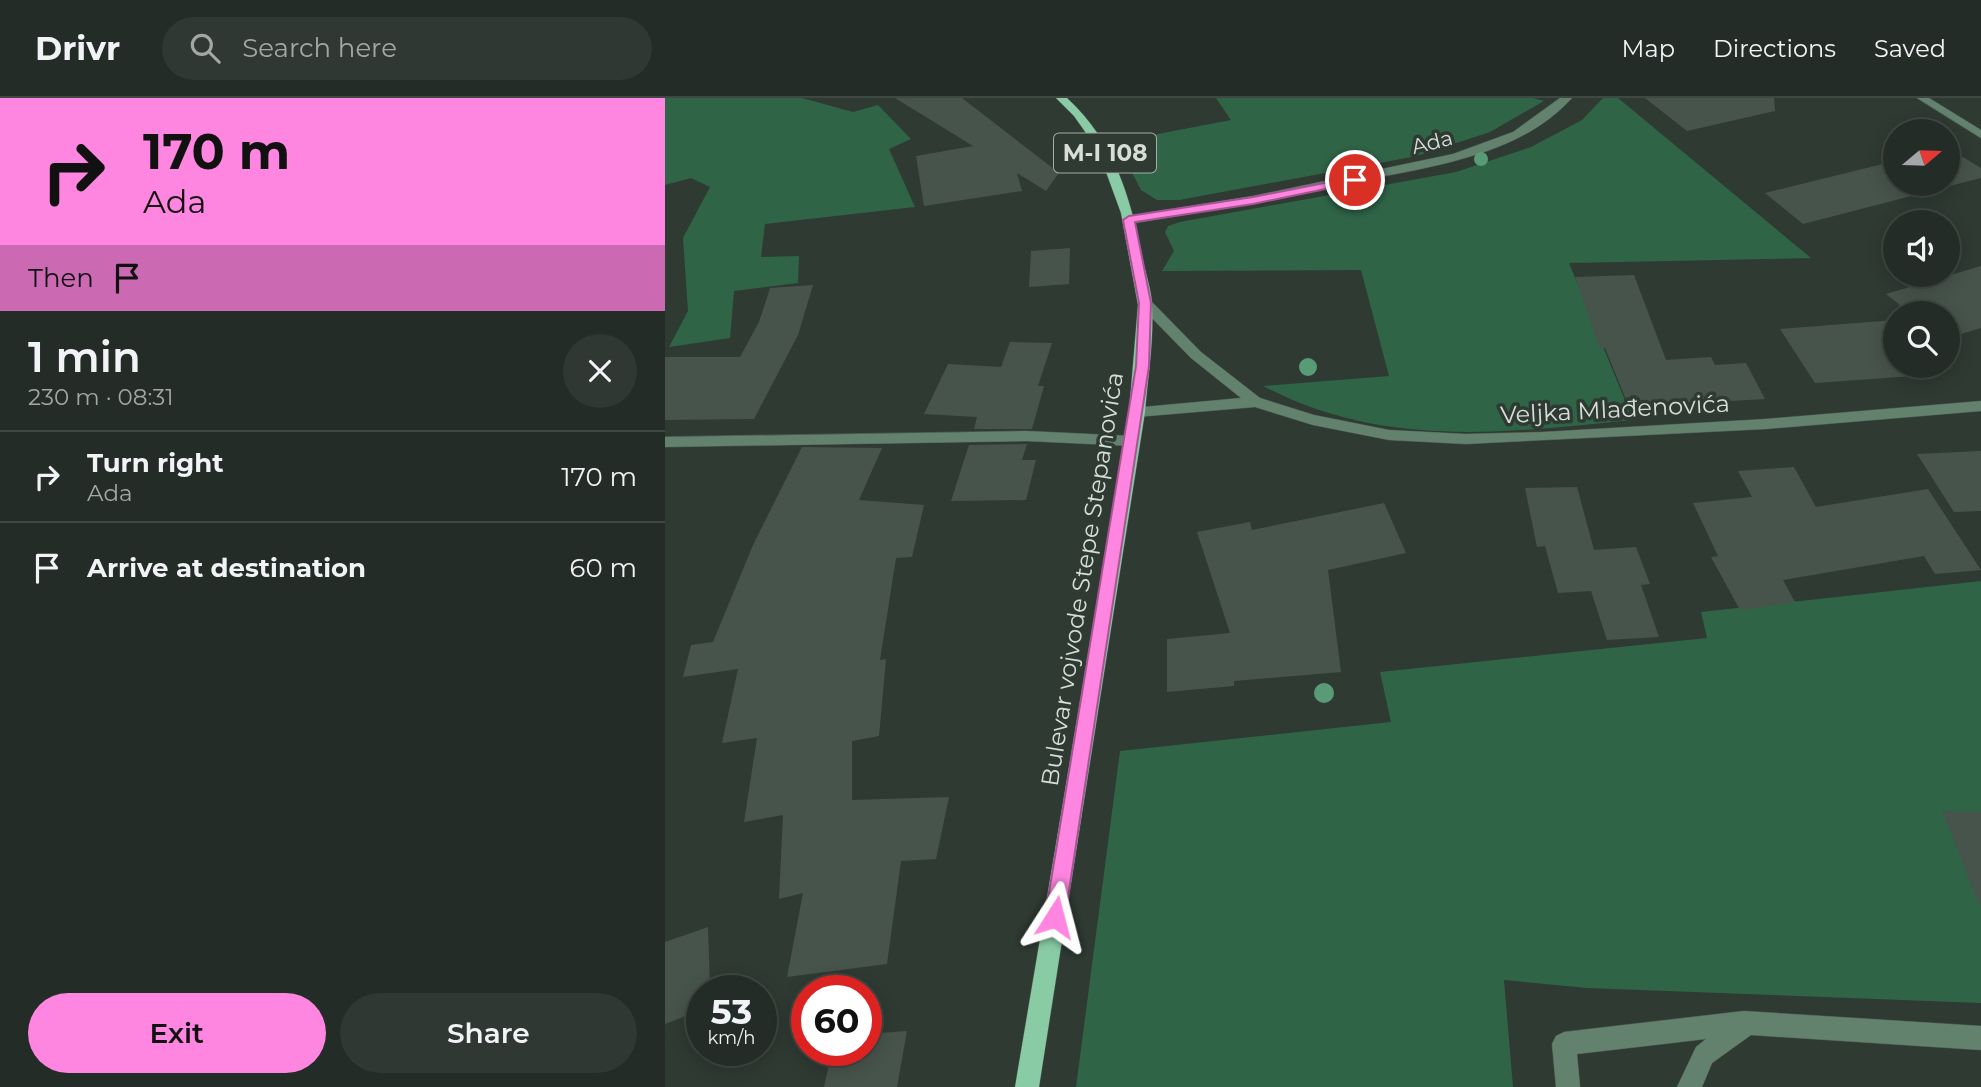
<!DOCTYPE html>
<meta charset="utf-8">
<style>
body{margin:0;font-family:Montserrat,sans-serif;background:#2f3832;color:#f1f3f6;height:100vh;display:flex;flex-direction:column;font-size:26px;white-space:nowrap}
*{box-sizing:border-box;margin:0}
p{font-size:23px;color:#a3a7a7}
.icon{flex:none;width:38px;height:38px;fill:none;stroke:currentColor;stroke-width:2;stroke-linecap:round;stroke-linejoin:round}
.map{position:relative;flex:1;overflow:hidden}
.details{display:flex;flex-direction:column;background:#232c26;width:665px}
.details>*{flex:none}
.banner{background:#fe85e0;color:#111;overflow:hidden}
.needle{width:46px;rotate:71deg}
.tools{position:absolute;left:1218px;top:21px;display:grid;gap:14px}
.tools a{display:grid;place-items:center;width:77px;height:77px;border-radius:50%;background:#232c26;box-shadow:0 4px 18px #0003,0 0 0 2px #404843;font-size:35px}
.speed{position:absolute;left:21px;top:877px;display:flex;gap:14px;font-size:35px;font-weight:700;text-align:center}
.speed>*{display:grid;place-content:center;width:91px;height:91px;border-radius:50%;background:#232c26;box-shadow:0 4px 18px #0003,0 0 0 2px #404843;line-height:1}
.speed small{font-size:18px;font-weight:400}
.speed .limit{border:10px solid #d22;background:#fff;color:#111}
.pin{position:absolute;display:grid;place-items:center;width:60px;height:60px;color:#fff;margin:-30px;border:4px solid #fff;border-radius:50%;box-shadow:0 2px 7px #0007}
.me{position:absolute;width:77px;margin:-38px;rotate:9deg;stroke-linejoin:round;filter:drop-shadow(0 0 5px #0008)}
.turn{display:flex;align-items:center;gap:24px;height:147px;padding:0 28px;font-size:32px}
.turn .icon{width:91px;height:91px;stroke-width:2.5}
.turn b{display:block;font-size:49px;line-height:60px}
.then{display:flex;align-items:center;height:66px;padding:0 28px;background:#0003;gap:14px;font-size:26px}
.round{display:grid;place-items:center;flex:none;width:74px;height:74px;border-radius:37px;background:#2f3832}
.overview{display:flex;align-items:center;justify-content:space-between;height:119px;padding:0 28px}
h1{font-size:42px;font-weight:600;line-height:52px}
.action{display:flex;gap:14px;margin-top:auto;padding:14px 28px}
.action a{flex:1;height:80px;border-radius:42px;background:#fe85e0;color:#111;font-size:28px;font-weight:600;line-height:80px;text-align:center}
.action a+a{background:#2f3832;color:#f1f3f6}
ul{padding:0;list-style:none}
li{display:flex;align-items:center;gap:21px;height:91px;padding:0 28px;border-top:2px solid #404843}
li div{flex:1}
li b{display:block;font-size:26px}
li em{font-style:normal}
header{display:flex;align-items:center;gap:42px;box-sizing:border-box;height:98px;padding:0 35px;background:#232c26;border-bottom:2px solid #404843}
header strong{font-size:33px}
nav{display:flex;gap:38px;margin-inline-start:auto;font-size:24px}
.search{width:490px;height:63px;background:#2f3832;display:flex;align-items:center;gap:18px;box-sizing:border-box;padding:0 24px;border-radius:38px;color:#a3a7a7;font-size:26px}
main{display:flex;flex:1;min-height:0}
.map>svg:first-child{display:block}
</style>
<header>
<strong>Drivr</strong>
<div class="search"><svg class="icon" aria-label="search" viewBox="0 0 24 24"><circle cx="10" cy="10" r="6"/><path d="M15 15l6 6"/></svg>Search here</div>
<nav><a>Map</a><a>Directions</a><a>Saved</a></nav>
</header>
<main>
<section class="details">
<div class="banner">
<div class="turn"><svg class="icon" aria-label="right" viewBox="0 0 24 24"><path d="M7 20v-9h11M14 6l5 5-5 5"/></svg><div><b>170 m</b>Ada</div></div>
<div class="then">Then<svg class="icon" aria-label="arrive" viewBox="0 0 24 24"><path d="M6 21V4h12l-3 4 3 4H6"/></svg></div>
</div>
<div class="overview"><div><h1>1 min</h1><p>230 m · 08:31</p></div><a class="round"><svg class="icon" aria-label="close" viewBox="0 0 24 24"><path d="M6 6l12 12M18 6L6 18"/></svg></a></div>
<ul>
<li><svg class="icon" aria-label="right" viewBox="0 0 24 24"><path d="M7 20v-9h11M14 6l5 5-5 5"/></svg><div><b>Turn right</b><p>Ada</p></div><em>170 m</em></li>
<li><svg class="icon" aria-label="arrive" viewBox="0 0 24 24"><path d="M6 21V4h12l-3 4 3 4H6"/></svg><div><b>Arrive at destination</b></div><em>60 m</em></li>
</ul>
<div class="action"><a>Exit</a><a>Share</a></div>
</section>
<div class="map">
<svg width="1316" height="989" viewBox="0 0 1316 989">
<rect width="100%" height="100%" fill="#2f3a33"/>
<g fill="#2f6447">
<polygon points="0,0 137,0 188,14 213,7 246,41 224,51 250,109 100,126 96,159 134,158 133,185 69,193 65,240 4,249 23,213 18,140 45,89 26,80 0,87"/>
<polygon points="551,0 868,0 879,3 825,34 752,58 514,102 492,102 476,92 451,44 566,22"/>
<path d="M938 0H953L1146 160 904 165 968 322C839 335 718 351 598 288L724 278 696 172 497 173 509 153 500 134 503 128 515 124 791 74 866 49 917 22Z"/>
<polygon points="1316,483 1316,905 922,890 839,882 848,989 411,989 455,653 726,624 715,574 1042,540 1036,514"/>
</g>
<g fill="#47544c">
<polygon points="230,0 297,0 394,75 381,93 352,75 357,93 259,108 251,58 308,48"/>
<polygon points="980,0 1109,0 1110,13 1022,33"/>
<polygon points="1283,50 1316,70 1316,80 1138,126 1100,95 1230,63 1230,86 1283,86"/>
<polygon points="405,150 404,186 364,189 366,153"/>
<polygon points="1316,168 1316,230 1283,240 1283,215 1245,215 1221,196"/>
<polygon points="969,177 1001,262 1046,259 1050,267 1081,265 1100,301 964,309 940,250 935,250 910,179"/>
<polygon points="148,187 133,237 89,321 0,322 0,259 75,259 94,224 105,190"/>
<polygon points="1230,222 1230,268 1255,268 1262,277 1150,285 1115,231"/>
<polygon points="345,244 387,245 373,288 379,288 367,331 309,331 312,319 259,316 283,266 336,269"/>
<polygon points="362,346 357,362 371,362 361,402 286,403 304,347"/>
<polygon points="137,349 217,350 194,402 259,407 247,459 231,460 215,562 221,561 214,638 187,643 187,702 284,699 271,761 236,763 222,866 122,879 138,795 114,801 118,717 79,724 92,640 57,645 73,571 18,579 26,547 48,544 88,447"/>
<polygon points="1316,353 1316,413 1289,414 1252,356"/>
<polygon points="1129,369 1151,409 1263,391 1316,472 1270,476 1259,458 1118,482 1130,504 1075,512 1046,459 1053,458 1028,405 1087,399 1073,373"/>
<polygon points="912,389 929,452 971,449 985,486 976,487 994,539 942,542 926,493 893,495 880,448 872,449 860,390"/>
<polygon points="719,405 741,455 663,472 676,574 569,583 569,588 502,594 502,541 565,535 532,434 585,424 587,432"/>
<polygon points="1277,713 1316,714 1316,807 1314,807"/>
<polygon points="43,829 45,892 37,892 37,912 0,926 0,844"/>
<polygon points="242,933 232,989 159,989 167,952 201,952 201,936"/>
</g>
<g fill="none" stroke-linecap="round" stroke-linejoin="round">
<g stroke="#4d5851" stroke-width="1">
<g id="minor">
<path d="M895 0H907C853 60 760 69 686 85 612 101 538 114 464 126L458 122 464 118 588 98 788 56 848 34Z"/>
<polygon points="1252,0 1264,0 1316,32 1316,40"/>
<polygon points="480,201 485,202 536,254 595,300 649,317 724,332 801,336 878,334 1101,321 1316,303 1316,313 1101,331 801,346 724,342 648,327 590,309 472,319 464,314 467,310 576,300 526,260 475,208 475,202"/>
<polygon points="361,333 467,338 475,343 467,348 361,343 0,349 0,339"/>
<polygon points="1079,913 1316,928 1316,952 1086,937 1047,965 1037,989 1012,989 1031,949 1041,941 912,956 915,989 891,989 887,946 891,938 899,934"/>
</g>
</g>
<g stroke="#4d5851" stroke-width="1">
<path id="major" d="M391 0H402C449 43 465 98 477 158 480 174 486 190 487 206 489 242 483 278 480 314L374 989H350L464 314 473 207 456 115 433 52 409 18Z"/>
</g>
<use href="#minor" fill="#62826e" fill-rule="evenodd"/>
<use href="#major" fill="#89cba4" fill-rule="evenodd"/>
</g>
<g fill="#599b76">
<circle cx="816" cy="61" r="7"/>
<circle cx="643" cy="269" r="9"/>
<circle cx="659" cy="595" r="10"/>
</g>
<polygon fill="#fe85e0" stroke="#a55692" stroke-width="2" points="690,79 695,82 694,84 588,106 470,124 486,205 484,268 400,819 397,826 390,829 382,826 380,819 471,268 474,205 458,122 464,118 588,99"/>
<g text-anchor="middle" dominant-baseline="central" stroke-width="7" stroke-linejoin="round" paint-order="stroke">
<g font-size="21" fill="#d7ded9" stroke="#2f3a33">
<text transform="translate(767 44) rotate(-14)">Ada</text>
</g>
<rect fill="#2f3a33" stroke="#a5ada7" stroke-width="2" x="389" y="35.5" width="102" height="39" rx="5"/>
<g font-size="23" font-weight="bold" fill="#d7ded9">
<text x="440" y="55">M-I 108</text>
</g>
<g font-size="24" fill="#d7ded9" stroke="#2f3a33">
<text transform="translate(950 311) rotate(-3)">Veljka Mlađenovića</text>
<text transform="translate(417 481) rotate(-81)">Bulevar vojvode Stepe Stepanovića</text>
</g>
</g>
</svg>
<div class="tools">
<a><svg class="needle" viewBox="-14 -14 28 28"><path d="M0-13l5 13h-10z" fill="#e53935"/><path d="M0 13l5-13h-10z" fill="#a3a7a7"/></svg></a>
<a><svg class="icon" aria-label="sound" viewBox="0 0 24 24"><path d="M4 9h4l5-4v14l-5-4H4zM17 9q2 3 0 6"/></svg></a>
<a><svg class="icon" aria-label="search" viewBox="0 0 24 24"><circle cx="10" cy="10" r="6"/><path d="M15 15l6 6"/></svg></a>
</div>
<div class="speed"><div>53<small>km/h</small></div><div class="limit">60</div></div>
<div class="pin" style="left:690px;top:82px;background:#d93025"><svg class="icon" aria-label="arrive" viewBox="0 0 24 24"><path d="M6 21V4h12l-3 4 3 4H6"/></svg></div>
<svg class="me" style="left:390px;top:819px" viewBox="-20 -20 40 40"><path d="M0-17L14 15 0 8-14 15z" fill="#fe85e0" stroke="#fff" stroke-width="4"/></svg>
</div>
</main>
